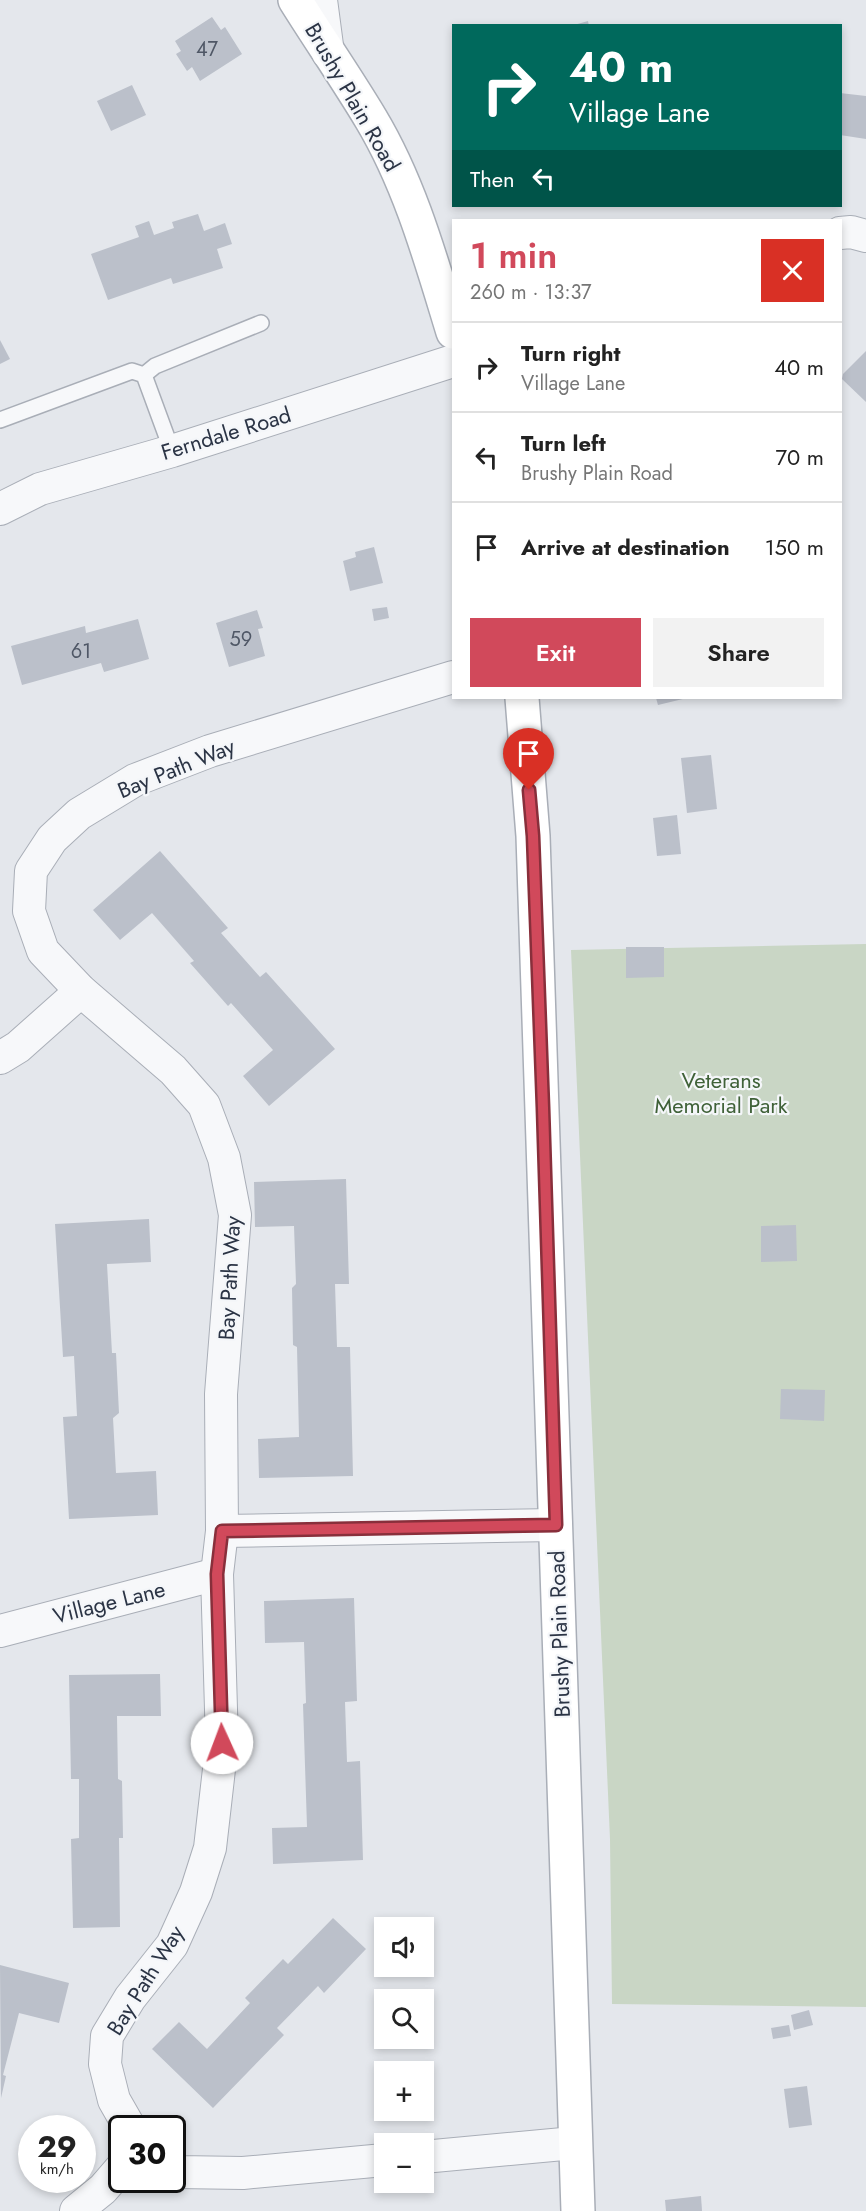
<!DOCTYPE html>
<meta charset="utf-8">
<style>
body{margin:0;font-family:Jost,sans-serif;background:#f2f2f2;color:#222;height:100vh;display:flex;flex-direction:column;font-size:22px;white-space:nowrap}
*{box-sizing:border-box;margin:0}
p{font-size:20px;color:#767676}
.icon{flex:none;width:33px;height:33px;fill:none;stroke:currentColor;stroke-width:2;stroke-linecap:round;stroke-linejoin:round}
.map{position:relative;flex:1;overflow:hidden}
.drawer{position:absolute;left:452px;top:219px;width:390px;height:480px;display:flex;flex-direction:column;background:#fff;border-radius:0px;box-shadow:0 3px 9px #0003}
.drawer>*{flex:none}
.banner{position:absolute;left:452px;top:24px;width:390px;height:183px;border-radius:0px;box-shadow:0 3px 9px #0003;background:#00695c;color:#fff;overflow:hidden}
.fabs{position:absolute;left:374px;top:1917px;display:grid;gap:12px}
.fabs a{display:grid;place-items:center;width:60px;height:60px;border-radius:0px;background:#fff;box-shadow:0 3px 9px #0003;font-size:30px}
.speed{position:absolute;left:18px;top:2115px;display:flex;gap:12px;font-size:30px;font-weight:700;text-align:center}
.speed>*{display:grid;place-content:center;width:78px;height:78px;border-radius:50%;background:#fff;box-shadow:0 3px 9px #0003;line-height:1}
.speed small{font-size:15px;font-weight:400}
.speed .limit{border:3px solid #111;border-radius:9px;background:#fff;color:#111}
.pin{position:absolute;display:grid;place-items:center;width:51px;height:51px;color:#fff;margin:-62px -26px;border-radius:50% 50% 50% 0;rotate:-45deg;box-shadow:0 0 6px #0007}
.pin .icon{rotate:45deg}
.me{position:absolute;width:66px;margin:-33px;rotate:358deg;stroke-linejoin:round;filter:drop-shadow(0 0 4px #0008)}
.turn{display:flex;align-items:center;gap:21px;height:126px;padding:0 18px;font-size:27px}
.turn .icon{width:78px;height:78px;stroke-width:2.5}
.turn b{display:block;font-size:42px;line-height:51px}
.then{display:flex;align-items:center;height:57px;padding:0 18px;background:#0003;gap:12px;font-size:22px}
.round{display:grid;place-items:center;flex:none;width:63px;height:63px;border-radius:0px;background:#f2f2f2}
.summary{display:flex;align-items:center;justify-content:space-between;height:102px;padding:0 18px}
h1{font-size:36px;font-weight:600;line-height:45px;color:#d1495b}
.cta{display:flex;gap:12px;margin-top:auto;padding:12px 18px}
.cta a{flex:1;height:69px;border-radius:0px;background:#d1495b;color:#fff;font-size:24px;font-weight:600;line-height:69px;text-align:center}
.cta a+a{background:#f2f2f2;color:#222}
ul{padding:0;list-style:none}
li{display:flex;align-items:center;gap:18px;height:90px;padding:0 18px;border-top:2px solid #e0e0e0}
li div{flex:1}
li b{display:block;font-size:22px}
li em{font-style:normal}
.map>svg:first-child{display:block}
</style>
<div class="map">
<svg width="866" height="2211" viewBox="0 0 866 2211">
<rect width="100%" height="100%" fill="#e4e7ec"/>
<polygon fill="#c9d6c5" points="866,944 866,2007 612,2004 610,1839 571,950"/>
<g fill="#bbc0ca">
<polygon points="212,17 221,30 225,27 242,54 200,81 192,67 187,71 176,54 181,51 175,41"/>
<polygon points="588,21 589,26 574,26 574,25"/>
<polygon points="132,85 146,115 111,131 97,101"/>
<polygon points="840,93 866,96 866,139 840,135"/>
<polygon points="198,214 204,231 225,223 232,244 217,249 223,268 173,284 171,278 108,300 91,254 139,237 135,226 149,221 154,235 174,228 172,222"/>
<polygon points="0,340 10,359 0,364"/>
<polygon points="866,351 866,402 842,379 843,374"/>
<polygon points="374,547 383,583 350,591 343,561 356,557 355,552"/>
<polygon points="387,607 389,618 374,621 372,609"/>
<polygon points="257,610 263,628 258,629 265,656 229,667 216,623"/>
<polygon points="138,619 149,659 104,672 101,663 22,685 11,646 85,626 86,633"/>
<polygon points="656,698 687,698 658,705"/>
<polygon points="711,755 717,809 687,813 681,758"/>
<polygon points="677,815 681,854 657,856 653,818"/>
<polygon points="160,851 228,928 221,933 260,977 266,972 335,1049 269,1106 243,1076 273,1050 231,1003 228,1006 190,963 194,961 152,913 120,940 93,910"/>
<polygon points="626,947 664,947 664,977 626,978"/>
<polygon points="346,1179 349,1284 335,1284 337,1347 350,1347 353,1476 259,1478 258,1439 299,1437 297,1347 293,1345 292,1288 296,1284 294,1226 255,1227 254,1182"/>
<polygon points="149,1219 151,1262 107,1264 112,1353 116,1353 119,1413 113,1418 116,1473 156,1471 158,1515 69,1519 63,1417 77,1416 74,1356 63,1357 55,1224"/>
<polygon points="796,1225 797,1261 761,1262 761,1226"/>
<polygon points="781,1389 825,1390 824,1421 780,1419"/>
<polygon points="354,1598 357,1701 345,1702 347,1762 360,1761 363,1860 273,1864 272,1828 307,1827 303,1704 306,1703 304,1642 265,1643 264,1601"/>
<polygon points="160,1674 161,1716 117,1716 118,1779 122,1781 123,1838 119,1838 120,1927 73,1928 71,1839 79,1838 79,1779 71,1779 69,1675"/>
<polygon points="333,1918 366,1949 324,1993 318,1986 277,2028 284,2035 213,2108 152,2049 179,2022 207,2049 250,2003 245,1998 283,1959 288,1964"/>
<polygon points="0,1965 69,1983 59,2023 19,2013 3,2075 6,2076 1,2098"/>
<polygon points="809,2010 813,2025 794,2030 791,2015"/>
<polygon points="789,2025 791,2036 773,2039 771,2028"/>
<polygon points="807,2086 812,2125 789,2128 784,2089"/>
<polygon points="701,2196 702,2211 666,2211 665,2200"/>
</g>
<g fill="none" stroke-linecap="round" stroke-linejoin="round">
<g stroke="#a9aeb7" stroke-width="18">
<g id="service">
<polyline points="144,375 155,366 261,323"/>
<polyline points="0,420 132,371 144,375 172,451"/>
</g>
</g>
<g stroke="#a9aeb7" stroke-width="34">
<g id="minor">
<polyline points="321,0 328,53"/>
<polyline points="840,233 851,232 866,236"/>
<polyline points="0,509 40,489 172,451 453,361"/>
<polyline points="0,1058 18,1047 81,991"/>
<polyline points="222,1531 556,1525"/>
<polyline points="0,1631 217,1574"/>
<polyline points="130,2128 114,2100 105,2064 107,2036 130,1998 172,1945 196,1892 210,1848 222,1743 217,1574 222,1531 221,1394 235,1215 224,1158 204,1105 173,1070 81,991 43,951 29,911 31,871 52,839 79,814 135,780 210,751 453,677"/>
<polyline points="423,2157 574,2143"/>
<polyline points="172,2168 178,2172 243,2173 384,2160"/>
<polyline points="76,2211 103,2189 122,2167"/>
</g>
</g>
<g stroke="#a9aeb7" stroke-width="36">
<g id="secondary">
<path d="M295 0C320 40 347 79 371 119 410 184 431 260 453 332"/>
<polyline points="522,698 533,836 578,2211"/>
</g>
</g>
<use href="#service" stroke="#f7f8fa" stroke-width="15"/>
<use href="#minor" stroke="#f7f8fa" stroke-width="32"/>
<use href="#secondary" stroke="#fff" stroke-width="33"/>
</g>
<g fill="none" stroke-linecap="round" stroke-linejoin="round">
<g stroke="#882f3b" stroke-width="15">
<polyline id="route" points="222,1743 217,1574 222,1531 556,1525 543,1108 533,836 529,790"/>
</g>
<use href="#route" stroke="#d1495b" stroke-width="10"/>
</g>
<g text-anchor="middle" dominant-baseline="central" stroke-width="4.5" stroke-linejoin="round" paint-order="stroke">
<g font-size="20" fill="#4f5766">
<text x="207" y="49">47</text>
<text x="241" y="639">59</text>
<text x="81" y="651">61</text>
</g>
<g font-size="22" fill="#2b3445" stroke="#f4f6f9">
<text transform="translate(353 97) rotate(60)">Brushy Plain Road</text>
<text transform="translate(226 433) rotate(-17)">Ferndale Road</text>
<text transform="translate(176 768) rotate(-22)">Bay Path Way</text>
<text transform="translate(229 1278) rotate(-87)">Bay Path Way</text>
<text transform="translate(109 1602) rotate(-14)">Village Lane</text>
<text transform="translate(559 1634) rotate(-92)">Brushy Plain Road</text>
<text transform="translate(145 1980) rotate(-58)">Bay Path Way</text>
</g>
<g font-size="22" fill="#3f6138" stroke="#f4f6f9">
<text x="721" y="1080">Veterans<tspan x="721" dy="25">Memorial Park</tspan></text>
</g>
</g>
</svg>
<div class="fabs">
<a><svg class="icon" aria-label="sound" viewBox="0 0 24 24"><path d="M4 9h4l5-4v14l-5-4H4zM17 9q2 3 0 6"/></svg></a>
<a><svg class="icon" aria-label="search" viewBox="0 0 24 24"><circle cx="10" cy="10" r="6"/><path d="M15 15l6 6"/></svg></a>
<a>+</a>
<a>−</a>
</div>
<div class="speed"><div>29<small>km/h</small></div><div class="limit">30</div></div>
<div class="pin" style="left:529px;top:790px;background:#d93025"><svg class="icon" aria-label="arrive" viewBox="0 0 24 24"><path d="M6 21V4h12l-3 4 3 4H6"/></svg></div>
<svg class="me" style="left:222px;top:1743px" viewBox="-20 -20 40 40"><circle r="19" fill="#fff"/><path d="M0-13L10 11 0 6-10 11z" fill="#d1495b"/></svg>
<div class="banner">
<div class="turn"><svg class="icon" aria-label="right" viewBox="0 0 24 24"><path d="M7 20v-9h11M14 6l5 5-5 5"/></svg><div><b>40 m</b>Village Lane</div></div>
<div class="then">Then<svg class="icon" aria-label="left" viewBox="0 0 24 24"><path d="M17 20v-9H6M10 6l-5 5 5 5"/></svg></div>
</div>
<section class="drawer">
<div class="summary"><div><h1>1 min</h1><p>260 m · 13:37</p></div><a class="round" style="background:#d93025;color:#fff"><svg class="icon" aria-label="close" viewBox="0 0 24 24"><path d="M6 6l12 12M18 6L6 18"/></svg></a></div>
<ul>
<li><svg class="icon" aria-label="right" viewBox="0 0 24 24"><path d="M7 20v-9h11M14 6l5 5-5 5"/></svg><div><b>Turn right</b><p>Village Lane</p></div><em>40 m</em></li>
<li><svg class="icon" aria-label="left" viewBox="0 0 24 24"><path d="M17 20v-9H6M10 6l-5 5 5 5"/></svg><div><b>Turn left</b><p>Brushy Plain Road</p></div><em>70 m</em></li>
<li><svg class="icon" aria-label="arrive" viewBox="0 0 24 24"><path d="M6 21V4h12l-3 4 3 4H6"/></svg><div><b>Arrive at destination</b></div><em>150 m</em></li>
</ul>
<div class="cta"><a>Exit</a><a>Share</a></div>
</section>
</div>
